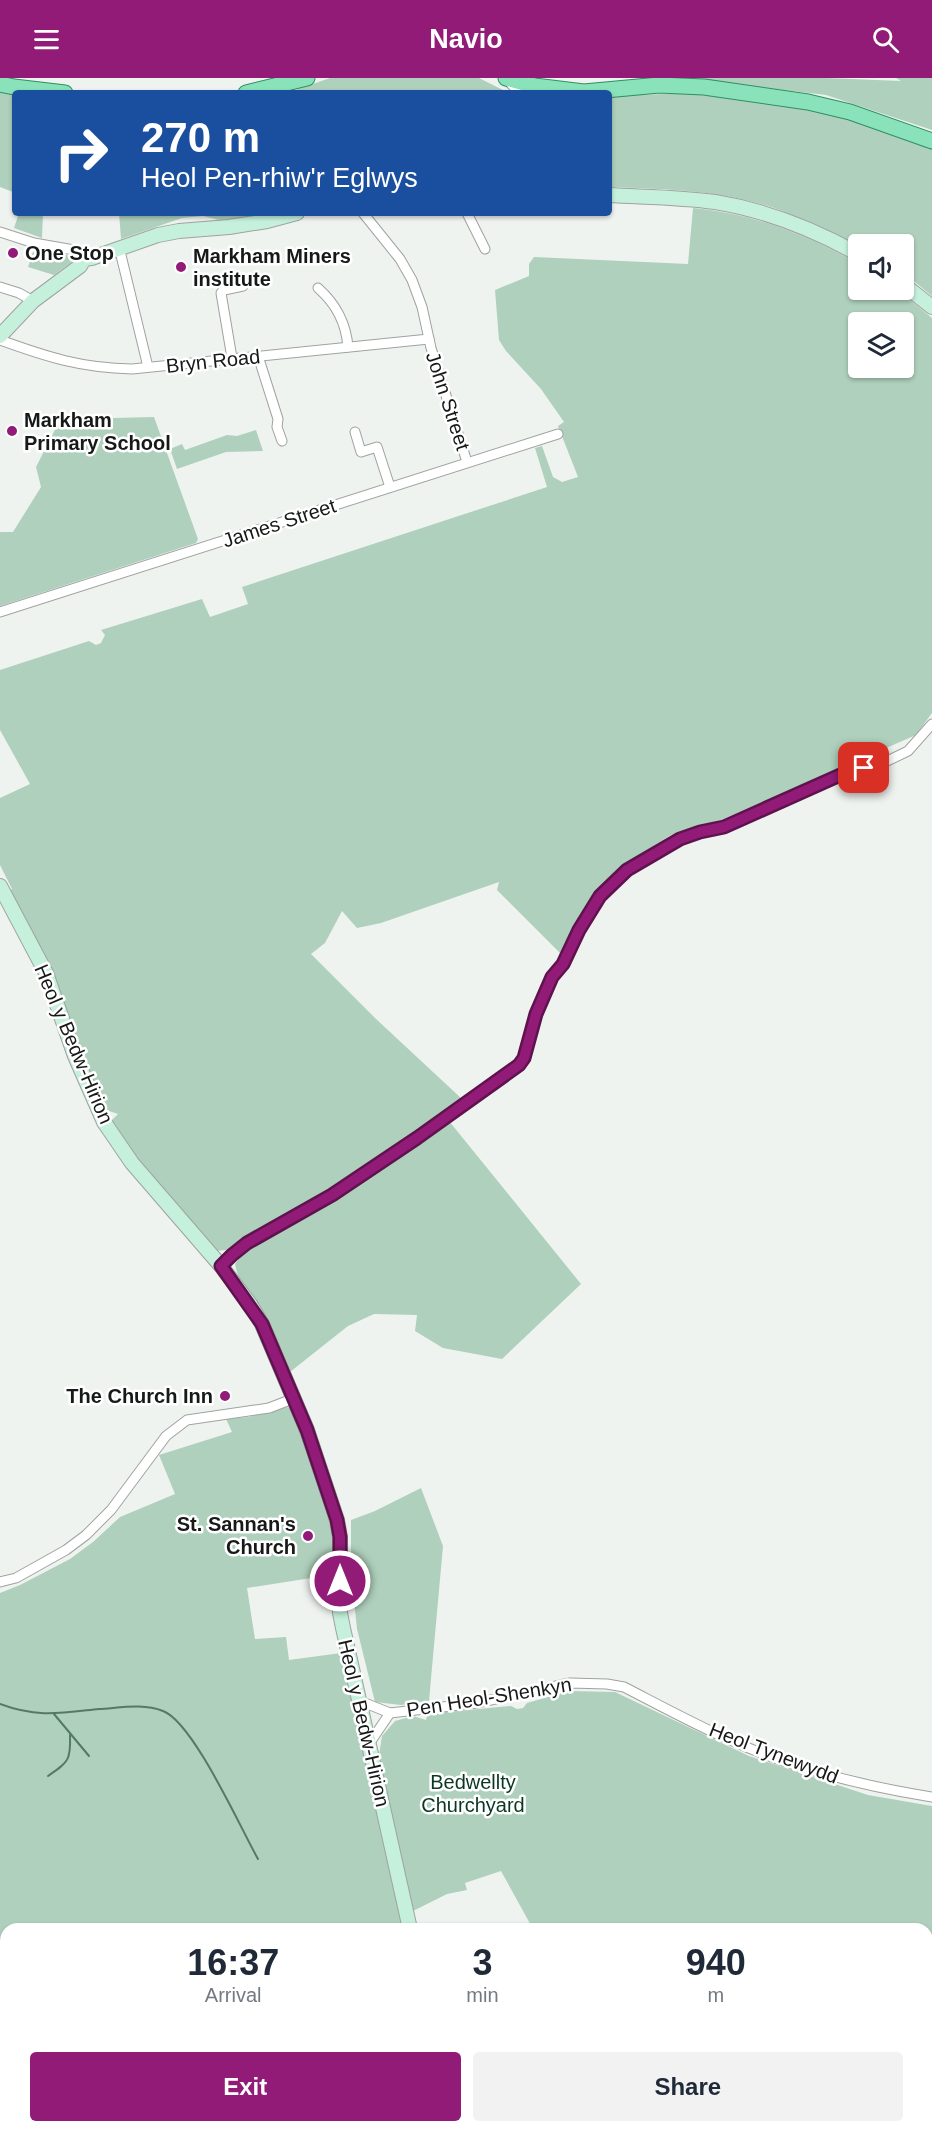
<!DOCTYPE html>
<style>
body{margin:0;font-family:Arial,sans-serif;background:#f2f2f3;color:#1f2937;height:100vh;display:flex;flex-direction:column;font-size:22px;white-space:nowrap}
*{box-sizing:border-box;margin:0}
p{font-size:20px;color:#747a83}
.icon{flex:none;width:33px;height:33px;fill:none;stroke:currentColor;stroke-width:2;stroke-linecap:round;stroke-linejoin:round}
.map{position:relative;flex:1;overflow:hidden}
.panel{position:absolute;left:0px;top:1845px;width:933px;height:210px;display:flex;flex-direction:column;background:#fff;border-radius:18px 18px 0 0;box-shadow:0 2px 4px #0004}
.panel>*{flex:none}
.hud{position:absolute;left:12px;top:12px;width:600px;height:126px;border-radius:6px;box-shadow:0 2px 4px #0004;background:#1a4fa0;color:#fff;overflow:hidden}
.tools{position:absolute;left:848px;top:156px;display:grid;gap:12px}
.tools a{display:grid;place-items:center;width:66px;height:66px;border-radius:6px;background:#fff;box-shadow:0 2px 4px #0004;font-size:30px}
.pin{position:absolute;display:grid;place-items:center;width:51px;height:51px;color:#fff;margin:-26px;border-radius:12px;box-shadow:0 3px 9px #0006}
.me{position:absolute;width:66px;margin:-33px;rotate:0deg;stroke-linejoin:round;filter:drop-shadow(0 0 4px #0008)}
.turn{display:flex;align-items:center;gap:21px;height:126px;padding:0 30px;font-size:27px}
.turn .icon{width:78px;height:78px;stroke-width:2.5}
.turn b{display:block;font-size:42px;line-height:51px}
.eta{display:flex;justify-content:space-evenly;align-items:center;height:102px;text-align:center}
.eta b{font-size:36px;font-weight:700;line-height:42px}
.button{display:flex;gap:12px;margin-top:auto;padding:12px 30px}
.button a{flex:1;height:69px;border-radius:6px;background:#921b78;color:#fff;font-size:24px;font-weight:700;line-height:69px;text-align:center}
.button a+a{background:#f2f2f3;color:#1f2937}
header{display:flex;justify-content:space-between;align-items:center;height:78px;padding:0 30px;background:#921b78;color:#fff;font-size:27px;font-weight:700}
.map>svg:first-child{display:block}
</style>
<header><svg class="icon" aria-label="menu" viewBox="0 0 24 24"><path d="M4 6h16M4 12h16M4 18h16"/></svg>Navio<svg class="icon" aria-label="search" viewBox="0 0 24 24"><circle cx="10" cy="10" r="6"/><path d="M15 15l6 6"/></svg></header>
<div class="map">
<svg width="932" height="2055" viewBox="0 0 932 2055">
<rect width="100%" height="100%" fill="#eff3f0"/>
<g fill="#afd0bc" fill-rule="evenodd">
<polygon points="330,0 479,0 509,15 287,15"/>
<polygon points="679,0 826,0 901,3 896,0 932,0 932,52 826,17"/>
<polygon points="0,11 15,15 15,118 12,117 13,114 0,109"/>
<path d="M663 16H695L827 33 932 68V218L903 194V166H858V168C830 154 803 140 774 130 721 112 664 111 609 109V18Z"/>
<path d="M693 130C755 136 804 156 858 185V212H898L932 240V635L916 657 721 742 671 757 630 783 602 807 580 838 562 877 497 812 499 804 381 845 357 850 342 833 325 865 311 876 375 940 462 1021 397 1069 330 1113 226 1172 217 1173 140 1085 111 1043 118 1036 106 1032 84 984 50 886 10 813 12 811 0 787V720L30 706 0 652V592L89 563 96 567 101 565 105 557 101 552 202 521 210 539 248 526 242 509 547 409 535 370 542 368 553 399 562 404 578 399 558 348 564 344 541 311 506 273 499 262 495 212 529 198V186L534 179 688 186ZM858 244H903V290H858Z"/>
<polygon points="19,135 45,135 43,135 42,160 14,150"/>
<polygon points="119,135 271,135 223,143 203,138 182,140 121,161"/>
<polygon points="33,174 45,177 68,177 71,178 73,183 54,197 28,189"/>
<polygon points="84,337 114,340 154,339 198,461 196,465 0,528 0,454 13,454 41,409 36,389 59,344"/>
<polygon points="256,352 263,373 226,374 177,391 170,371 182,366 185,372 227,357 237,358"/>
<path d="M449 1043 581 1206 502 1281 443 1270 415 1253 417 1237 374 1236 348 1248 290 1294C281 1272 272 1251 259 1231 249 1213 239 1208 235 1186L242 1175 248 1169 337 1120Z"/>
<polygon points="285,1329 292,1330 334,1452 335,1488 329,1495 324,1498 247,1510 255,1561 286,1559 289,1582 341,1575 404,1851 6,1851 6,2049 491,2049 495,2055 0,2055 0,1515 20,1507 70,1481 93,1464 120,1439 175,1416 159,1377 232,1354 226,1341 249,1339"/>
<polygon points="421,1410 443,1468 429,1623 401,1627 375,1624 357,1551 351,1492 351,1442 375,1433"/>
<polygon points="569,1613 615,1614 749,1678 868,1717 932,1728 932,2055 506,2055 502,2049 927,2049 927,1851 533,1851 501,1793 465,1805 467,1812 447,1816 413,1833 379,1677 382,1658 395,1643 413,1638 426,1642 427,1638 436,1635 511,1628 517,1631 523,1630 527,1625"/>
</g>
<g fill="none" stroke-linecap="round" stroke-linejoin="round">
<g stroke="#547a64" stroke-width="2">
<path d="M0 1626C37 1640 61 1635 99 1631 119 1630 143 1625 163 1633 193 1644 240 1749 258 1781"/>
<polyline points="54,1636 89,1678"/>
<path d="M48 1698C68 1684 71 1683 70 1657"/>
<polyline points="273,2055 283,2049"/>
</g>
<g stroke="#9fa3a0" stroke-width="11">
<g id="street">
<polyline points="512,2 511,6 520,15"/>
<polyline points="363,135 400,181 412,202 422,229 431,270 467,384"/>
<polyline points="467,135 485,171"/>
<polyline points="0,154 34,165 74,172 84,181"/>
<polyline points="119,169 148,289"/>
<polyline points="0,209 19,215 33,223"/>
<path d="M318 210C336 226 346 244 348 269"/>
<path d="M0 262C47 279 81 290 132 291L429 261"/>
<polyline points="258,278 278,341 277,349 282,363"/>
<polyline points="232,280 221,215 224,212 243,208"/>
<polyline points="355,354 361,374 377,369 390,409"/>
<polyline points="0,534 558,356"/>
<polyline points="221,1188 232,1177 247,1165 332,1117 519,987 524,980 536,936 552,899 563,886 579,852 600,818 627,792 680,761 700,754 724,749 847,694 881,686 908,673 932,646"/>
<polyline points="0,1504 16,1500 66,1472 86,1457 111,1432 166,1358 187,1342 269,1330 295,1320"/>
<path d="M360 1623 390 1635 477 1625 570 1605 607 1606 624 1609C659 1627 694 1646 730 1662 794 1691 863 1708 932 1719"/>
<polyline points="369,1666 390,1635"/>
</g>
</g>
<g stroke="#9fa3a0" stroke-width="16">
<g id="secondary">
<path d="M609 117C644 119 680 119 715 124 765 132 813 151 858 176"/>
<polyline points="903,206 932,229"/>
<polyline points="0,258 33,223 80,188 84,181 92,180 158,157 179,153 229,149 267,143 297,135"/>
<polyline points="0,808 46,895 75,978 104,1044 132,1085 221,1188 250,1226 262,1246 307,1352 337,1442 340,1459 340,1535 343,1550 410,1851"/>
<polyline points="496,2049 500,2055"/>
</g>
</g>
<g stroke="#2e8f63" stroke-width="17">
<g id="primary">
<polyline points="506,0 535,8 584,14 659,7 704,9 808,24 850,34 932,63"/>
<polyline points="0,6 14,9 65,15"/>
<polyline points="246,15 307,0"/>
</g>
</g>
<use href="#street" stroke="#fff" stroke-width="9"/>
<use href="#secondary" stroke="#c4f0dc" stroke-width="14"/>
<use href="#primary" stroke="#89e2b9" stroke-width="15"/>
</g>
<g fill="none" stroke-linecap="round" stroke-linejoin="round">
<g stroke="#5f124e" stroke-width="15">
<polyline id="route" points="340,1503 340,1459 337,1442 307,1352 262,1246 221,1188 232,1177 247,1165 332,1117 417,1060 519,987 524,980 536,936 552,899 563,886 579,852 600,818 627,792 680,761 700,754 724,749 847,694 864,690"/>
</g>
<use href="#route" stroke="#921b78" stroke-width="10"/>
</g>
<g fill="#921b78" stroke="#fff" stroke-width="2">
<circle cx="13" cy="175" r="6"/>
<circle cx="181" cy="189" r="6"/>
<circle cx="12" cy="353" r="6"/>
<circle cx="225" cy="1318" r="6"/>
<circle cx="308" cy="1458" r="6"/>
</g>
<g text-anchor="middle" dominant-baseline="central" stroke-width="5" stroke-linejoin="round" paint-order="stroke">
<g font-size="20" font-weight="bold" fill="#171918" stroke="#fff" text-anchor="start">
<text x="25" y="175">One Stop</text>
<text x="193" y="178">Markham Miners<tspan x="193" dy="23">institute</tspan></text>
<text x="24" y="342">Markham<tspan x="24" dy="23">Primary School</tspan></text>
<text x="213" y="1318" text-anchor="end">The Church Inn</text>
<text x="296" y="1446" text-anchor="end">St. Sannan's<tspan x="296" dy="23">Church</tspan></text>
</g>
<g font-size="20" fill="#171918" stroke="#fff">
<text transform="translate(213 283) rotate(-6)">Bryn Road</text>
<text transform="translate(448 323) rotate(72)">John Street</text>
<text transform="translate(279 445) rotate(-18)">James Street</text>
<text transform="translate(74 966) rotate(67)">Heol y Bedw-Hirion</text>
<text transform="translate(489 1619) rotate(-9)">Pen Heol-Shenkyn</text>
<text transform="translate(364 1645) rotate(77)">Heol y Bedw-Hirion</text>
<text transform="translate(774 1675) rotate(21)">Heol Tynewydd</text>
</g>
<g font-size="20" fill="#093722" stroke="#fff">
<text x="473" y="1704">Bedwellty<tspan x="473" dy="23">Churchyard</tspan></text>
</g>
</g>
</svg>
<div class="tools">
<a><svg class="icon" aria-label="sound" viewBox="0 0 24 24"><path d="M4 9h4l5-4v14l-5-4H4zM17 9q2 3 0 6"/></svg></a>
<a><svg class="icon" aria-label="layers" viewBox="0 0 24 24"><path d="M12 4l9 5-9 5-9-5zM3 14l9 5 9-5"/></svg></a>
</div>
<div class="pin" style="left:864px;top:690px;background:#d93025"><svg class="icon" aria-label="arrive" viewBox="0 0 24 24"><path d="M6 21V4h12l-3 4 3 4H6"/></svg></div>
<svg class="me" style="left:340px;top:1503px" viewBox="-20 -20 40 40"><circle r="17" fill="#921b78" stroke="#fff" stroke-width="3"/><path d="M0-11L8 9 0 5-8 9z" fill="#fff"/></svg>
<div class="hud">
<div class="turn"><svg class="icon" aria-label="right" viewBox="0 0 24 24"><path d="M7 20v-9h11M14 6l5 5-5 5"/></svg><div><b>270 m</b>Heol Pen-rhiw'r Eglwys</div></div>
</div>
<section class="panel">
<div class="eta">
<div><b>16:37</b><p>Arrival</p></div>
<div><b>3</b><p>min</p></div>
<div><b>940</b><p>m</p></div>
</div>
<div class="button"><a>Exit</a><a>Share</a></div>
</section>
</div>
